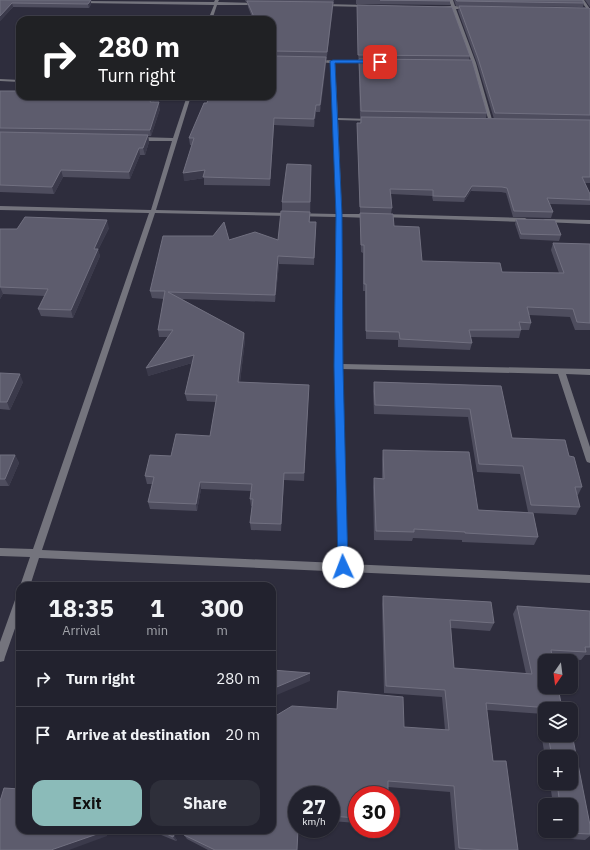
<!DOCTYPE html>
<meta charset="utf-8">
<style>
body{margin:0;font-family:"IBM Plex Sans",sans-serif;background:#2e2f3a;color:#f1f3f6;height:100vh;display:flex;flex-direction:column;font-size:15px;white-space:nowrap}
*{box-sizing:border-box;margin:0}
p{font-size:13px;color:#a2a4aa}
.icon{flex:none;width:22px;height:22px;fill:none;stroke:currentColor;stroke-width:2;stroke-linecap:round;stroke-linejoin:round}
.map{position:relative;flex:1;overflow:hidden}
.sheet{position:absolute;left:16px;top:582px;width:260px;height:252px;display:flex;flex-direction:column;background:#22222e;border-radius:12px;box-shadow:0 1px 3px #0004,0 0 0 1px #3f3f4a}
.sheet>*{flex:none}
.hud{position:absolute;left:16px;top:16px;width:260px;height:84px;border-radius:12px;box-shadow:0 1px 3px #0004,0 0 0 1px #3f3f4a;background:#202124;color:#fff;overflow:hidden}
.needle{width:26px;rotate:194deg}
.buttons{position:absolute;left:538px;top:654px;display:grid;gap:8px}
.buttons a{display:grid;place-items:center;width:40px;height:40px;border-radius:8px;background:#22222e;box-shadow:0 1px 3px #0004,0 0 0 1px #3f3f4a;font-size:20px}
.speed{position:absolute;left:288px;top:786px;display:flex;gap:8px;font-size:20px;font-weight:700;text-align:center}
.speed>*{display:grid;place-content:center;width:52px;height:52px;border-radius:50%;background:#22222e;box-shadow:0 1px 3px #0004,0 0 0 1px #3f3f4a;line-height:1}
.speed small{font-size:10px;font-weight:400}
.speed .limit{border:6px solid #d22;background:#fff;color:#111}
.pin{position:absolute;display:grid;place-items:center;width:34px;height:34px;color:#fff;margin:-17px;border-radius:8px;box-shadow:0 2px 6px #0006}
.me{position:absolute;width:44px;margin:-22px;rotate:358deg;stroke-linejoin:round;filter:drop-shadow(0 0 3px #0008)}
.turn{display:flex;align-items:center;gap:14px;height:84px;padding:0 16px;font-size:18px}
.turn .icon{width:52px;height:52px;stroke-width:2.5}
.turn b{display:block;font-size:28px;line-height:34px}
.eta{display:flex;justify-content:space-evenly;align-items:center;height:68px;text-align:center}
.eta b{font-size:24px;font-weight:700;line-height:28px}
.primary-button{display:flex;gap:8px;margin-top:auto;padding:8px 16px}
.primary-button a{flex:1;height:46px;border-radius:12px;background:#8bbbb9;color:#111;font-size:16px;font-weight:700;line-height:46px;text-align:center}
.primary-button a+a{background:#2e2f3a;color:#f1f3f6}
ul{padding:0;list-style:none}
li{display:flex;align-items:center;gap:12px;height:56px;padding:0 16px;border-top:1px solid #3f3f4a}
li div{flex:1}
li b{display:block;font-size:15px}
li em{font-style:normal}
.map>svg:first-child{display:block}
</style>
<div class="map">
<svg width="590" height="850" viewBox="0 0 590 850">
<rect width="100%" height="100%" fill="#2e2d3d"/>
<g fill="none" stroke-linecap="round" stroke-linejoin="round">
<g fill="#74747d" fill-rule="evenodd">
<polygon points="215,0 219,0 218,2 257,3 259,4 257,5 217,5 212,20 208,20 214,5 81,3 79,2 81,1 214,2"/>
<polygon points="449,0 453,0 455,6 471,8 469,9 456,9 476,63 493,123 489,122 472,63 452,8 439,7 451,6"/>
<polygon points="580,0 584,0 590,9 590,13"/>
<polygon points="323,4 367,5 369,6 367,7 322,6"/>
<path d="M315 60 369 61 371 62 369 63H335L338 118 371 119 373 120 371 121 338 120 342 214H369L372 216 369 218 342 217V364L590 369V375L566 374 590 447V463L587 462 586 460 558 374 342 369 348 564 590 575V583L39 558 30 586H20L30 557 0 556V548L33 549 149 213 0 210V206L151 210 172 141H139L136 139 139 137 173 138 187 96H191L156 210 336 214 331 63 314 62V60ZM155 213 336 217 334 366 338 563 42 550Z"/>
<polygon points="0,79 20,80 20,82 0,81"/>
<polygon points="383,214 525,218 528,220 525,222 381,217 381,215"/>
<polygon points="545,219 590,220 590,224 543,222 543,220"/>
<polygon points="20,596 20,614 5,657 4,661 0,662 0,642 15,600 17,597"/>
</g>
</g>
<g fill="#4e4d5e">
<polygon points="0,0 91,4 89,8 13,7 0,21"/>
<polygon points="245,0 334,0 320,112 316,112 314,127 274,125 270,186 204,185 204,178 184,181 192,145 190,145 189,138 207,103 272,96 272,20 252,17 248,7 247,2 246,2"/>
<polygon points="356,0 450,0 450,5 356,4"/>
<polygon points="454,0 582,0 584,3 583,7 456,6"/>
<polygon points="585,0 590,0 590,7"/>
<polygon points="357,5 470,56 469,60 487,113 486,118 567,120 494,119 477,63 458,11 459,6 590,9 590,183 585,183 590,194 590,205 550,204 553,212 551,218 513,217 506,193 501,192 471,191 464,202 433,201 432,196 391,194 392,208 391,214 394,226 422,261 502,272 559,273 551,250 553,243 590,244 590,330 575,330 570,317 529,315 531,323 529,330 521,330 519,338 471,337 472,343 470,350 398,347 398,340 366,339 365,291 363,291 363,253 361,252 360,220 360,213 357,128 357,123 360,123 361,117 360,117"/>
<polygon points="0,91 20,96 156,96 154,102 160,109 151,136 148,136 149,142 145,155 140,155 130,179 63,177 54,194 0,192"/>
<polygon points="311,165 310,222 316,222 314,265 279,264 275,302 182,299 244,333 245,340 240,382 309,385 304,481 284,480 281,531 251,530 250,523 252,506 251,506 250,499 251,491 201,489 197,511 150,509 148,502 152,484 147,484 145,476 171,456 210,436 216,402 187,401 185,394 192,363 148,376 168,337 159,337 158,330 164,299 152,298 150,291 229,240 278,240 282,211 282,202"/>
<polygon points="516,219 561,235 559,241 520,239 515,224"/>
<polygon points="109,228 98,250 100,256 73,318 41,316 38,309 45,296 3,294 0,299 0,229 17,229"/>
<polygon points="0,373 23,382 10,410 0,409"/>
<polygon points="374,382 501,386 512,438 569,456 582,487 578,495 577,495 580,507 576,515 533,513 538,537 534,545 462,542 462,540 413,538 412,541 374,540 373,487 374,478 382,478 382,459 383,450 478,510 528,512 520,474 477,472 468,417 374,414 373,391"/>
<polygon points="0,455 15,455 19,463 9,486 0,486"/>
<polygon points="383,596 494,623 490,631 451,628 454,668 526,674 513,614 517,606 590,611 590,655 585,655 581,660 553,658 562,709 545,709 545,735 571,735 590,825 590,836 585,840 559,838 558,831 571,831 571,805 553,805 550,783 571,783 571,757 545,757 539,721 544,714 487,710 493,761 518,850 455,850 450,792 388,787 357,795 357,823 331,821 331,795 297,795 297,850 208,850 187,839 184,835 272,830 337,709 338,691 404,727 445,730 442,697 384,693 382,604"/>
<polygon points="149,830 169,830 177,840 176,841"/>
</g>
<g fill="#3b3a4b">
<polygon points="91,0 91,4 89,8 88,4"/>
<polygon points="333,2 333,8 326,58 327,52"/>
<polygon points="12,3 13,7 0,21 0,16"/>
<polygon points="326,57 326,63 320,112 320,105"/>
<polygon points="153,96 156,96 151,109 150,102"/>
<polygon points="159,102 160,109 151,136 150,130"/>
<polygon points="316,105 316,112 314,127 314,119"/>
<polygon points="274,118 274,125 270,186 270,179"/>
<polygon points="148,135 149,142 145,155 143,148"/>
<polygon points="139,148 140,155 130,179 129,172"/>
<polygon points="61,170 63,177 54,194 52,187"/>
<polygon points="205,170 204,178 184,181 183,173"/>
<polygon points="472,186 471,191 464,202 465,197"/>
<polygon points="107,220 109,228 98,250 100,256 73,318 71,310 94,249"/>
<polygon points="278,256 279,264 275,302 275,295"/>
<polygon points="0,287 3,294 0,299"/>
<polygon points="244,333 245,340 239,390 238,382"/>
<polygon points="194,355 195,362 148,376 146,368"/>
<polygon points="20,374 23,382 10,410 7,402"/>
<polygon points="15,455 19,463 9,486 5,479"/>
<polygon points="284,473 284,480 281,531 281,524"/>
<polygon points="200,482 201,489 197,511 196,504"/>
<polygon points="310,673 310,681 272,697 272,689"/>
<polygon points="103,830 108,830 107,836 69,850 51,850"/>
<polygon points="174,835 177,840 176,841 173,837"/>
</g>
<g fill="#5d5c6d" stroke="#717080">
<polygon points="0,0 91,0 88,4 12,3 0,16"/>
<polygon points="380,0 450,0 450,1"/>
<polygon points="456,0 582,0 584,3 457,1"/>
<polygon points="247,1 333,2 327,52 272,51 272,20 232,20 233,17 254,17"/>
<polygon points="357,5 452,7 470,56 358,55"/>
<polygon points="459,6 589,8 590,9 590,115 495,113 478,58"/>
<polygon points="272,56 326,57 320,105 316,105 314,119 274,118 270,179 203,177 205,170 183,173 194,138 189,138 204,103 207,103 209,96 272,96"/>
<polygon points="359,59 472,60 487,113 361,111"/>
<polygon points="0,91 20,91 20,96 153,96 150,102 159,102 150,130 0,128"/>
<polygon points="361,117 590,120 590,177 582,177 590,194 590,200 547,198 553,212 514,211 507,188 502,187 472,186 465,197 433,196 433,190 390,189 392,208 360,207 357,123 361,123"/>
<polygon points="0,132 148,135 143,148 139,148 129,172 61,170 52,187 0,185"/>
<polygon points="287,164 311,165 310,202 282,202"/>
<polygon points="281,211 310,212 309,222 316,222 314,258 278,256 275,295 168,292 244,333 238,382 309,385 304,473 284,473 281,524 250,523 253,499 250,499 252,484 200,482 196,504 148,502 154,477 145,476 150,455 171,456 176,434 210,436 217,395 185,394 194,355 146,368 173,330 158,330 165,291 150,291 163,236 213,236 224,222 229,240 255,232 278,240"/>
<polygon points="360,213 393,214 394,226 419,227 422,261 500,263 502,272 564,273 553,243 590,244 590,323 577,322 573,309 527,307 531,323 519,322 521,330 469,330 472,343 400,339 399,332 366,331 366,284 364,284 364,245 361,245"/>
<polygon points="25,217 107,220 94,249 98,249 71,310 38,309 48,289 0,287 0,229 17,229"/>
<polygon points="516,219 555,220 561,235 521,234"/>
<polygon points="0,373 20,374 7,402 0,402"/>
<polygon points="374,382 501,386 512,438 565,440 569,456 574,457 582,487 575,487 580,507 531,505 523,466 479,464 470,409 375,405"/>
<polygon points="383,450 469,452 478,510 533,513 538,537 465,533 465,532 414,529 414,532 376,531 374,478 384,479"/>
<polygon points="0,455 15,455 5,479 0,479"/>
<polygon points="67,584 101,586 66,586"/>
<polygon points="383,596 491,602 494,623 450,620 454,668 532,674 517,606 590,611 590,647 585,647 586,652 551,650 553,661 545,661 545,687 558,687 562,709 486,703 493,761 506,761 518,850 484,850 459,848 454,786 388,781 388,795 357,795 357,818 331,816 331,795 297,795 297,829 298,829 297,850 215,850 184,835 183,830 272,830 272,718 292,706 337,709 338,691 403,697 404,727 449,730 445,690 386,686"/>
<polygon points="272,670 310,673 272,689"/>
<polygon points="571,729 590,825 590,834 565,833 565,831 571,831 571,805 560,805 557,783 571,783 571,757 552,757 548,735 571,735"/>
<polygon points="4,788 20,789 20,830 103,830 103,832 51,850 0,850 0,801"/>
<polygon points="158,830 169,830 174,835 173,837"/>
</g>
<polygon fill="#1a73e8" stroke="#114b97" points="333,60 380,60 382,62 380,63 335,63 342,215 343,366 348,567 347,570 343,572 339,570 338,567 334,366 336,215 330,61"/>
</svg>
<div class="buttons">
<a><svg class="needle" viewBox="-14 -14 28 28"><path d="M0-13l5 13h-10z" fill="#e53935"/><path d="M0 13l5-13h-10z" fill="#a2a4aa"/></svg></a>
<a><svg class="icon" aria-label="layers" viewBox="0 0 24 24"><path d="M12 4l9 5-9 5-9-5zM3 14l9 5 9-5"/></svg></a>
<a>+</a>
<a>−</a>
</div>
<div class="speed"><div>27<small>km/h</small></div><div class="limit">30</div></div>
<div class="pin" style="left:380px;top:62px;background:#d93025"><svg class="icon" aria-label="arrive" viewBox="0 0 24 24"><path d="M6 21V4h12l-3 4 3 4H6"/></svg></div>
<svg class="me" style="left:343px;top:567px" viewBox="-20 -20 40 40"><circle r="19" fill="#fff"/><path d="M0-13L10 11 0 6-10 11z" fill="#1a73e8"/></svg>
<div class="hud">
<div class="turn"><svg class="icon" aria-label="right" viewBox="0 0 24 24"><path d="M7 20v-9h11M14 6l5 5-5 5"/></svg><div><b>280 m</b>Turn right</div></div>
</div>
<section class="sheet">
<div class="eta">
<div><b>18:35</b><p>Arrival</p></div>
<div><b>1</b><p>min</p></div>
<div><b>300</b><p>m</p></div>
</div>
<ul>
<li><svg class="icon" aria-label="right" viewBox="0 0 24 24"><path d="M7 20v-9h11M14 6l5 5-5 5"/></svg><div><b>Turn right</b></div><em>280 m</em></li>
<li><svg class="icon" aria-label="arrive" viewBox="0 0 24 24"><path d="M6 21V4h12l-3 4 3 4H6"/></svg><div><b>Arrive at destination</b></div><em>20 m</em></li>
</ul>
<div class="primary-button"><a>Exit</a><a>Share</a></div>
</section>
</div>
